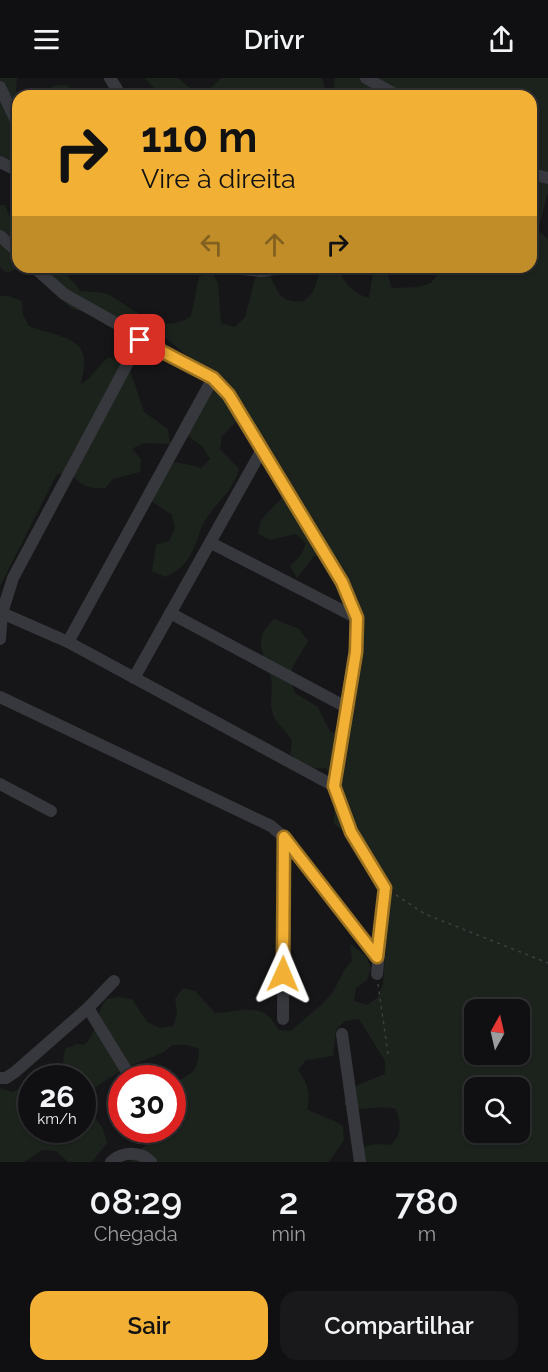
<!DOCTYPE html>
<html lang="pt">
<meta charset="utf-8">
<style>
body{margin:0;font-family:Raleway,sans-serif;background:#19191b;color:#f1f3f6;height:100vh;display:flex;flex-direction:column;font-size:22px;white-space:nowrap}
*{box-sizing:border-box;margin:0}
p{font-size:20px;color:#9c9d9f}
.icon{flex:none;width:33px;height:33px;fill:none;stroke:currentColor;stroke-width:2;stroke-linecap:round;stroke-linejoin:round}
.map{position:relative;height:1084px;overflow:hidden}
.panel{display:flex;flex-direction:column;background:#101012;flex:1}
.panel>*{flex:none}
.top-card{position:absolute;left:12px;top:12px;width:525px;height:183px;border-radius:18px;box-shadow:0 2px 4px #0004,0 0 0 2px #303032;background:#f2b134;color:#111;overflow:hidden}
.needle{width:39px;rotate:8deg}
.fabs{position:absolute;left:464px;top:921px;display:grid;gap:12px}
.fabs a{display:grid;place-items:center;width:66px;height:66px;border-radius:12px;background:#101012;box-shadow:0 2px 4px #0004,0 0 0 2px #303032;font-size:30px}
.speed{position:absolute;left:18px;top:987px;display:flex;gap:12px;font-size:30px;font-weight:700;text-align:center}
.speed>*{display:grid;place-content:center;width:78px;height:78px;border-radius:50%;background:#101012;box-shadow:0 2px 4px #0004,0 0 0 2px #303032;line-height:1}
.speed small{font-size:15px;font-weight:400}
.speed .limit{border:9px solid #d22;background:#fff;color:#111}
.pin{position:absolute;display:grid;place-items:center;width:51px;height:51px;color:#fff;margin:-26px;border-radius:12px;box-shadow:0 3px 9px #0006}
.me{position:absolute;width:66px;margin:-33px;rotate:1deg;stroke-linejoin:round;filter:drop-shadow(0 0 4px #0008)}
.turn{display:flex;align-items:center;gap:21px;height:126px;padding:0 30px;font-size:27px}
.turn .icon{width:78px;height:78px;stroke-width:2.5}
.turn b{display:block;font-size:42px;line-height:51px}
.lanes{display:flex;align-items:center;height:57px;padding:0 30px;background:#0003;justify-content:center;gap:30px;direction:ltr}
.lanes .off{opacity:.35}
.eta{display:flex;justify-content:space-evenly;align-items:center;height:102px;text-align:center}
.eta b{font-size:36px;font-weight:600;line-height:42px}
.primary-button{display:flex;gap:12px;margin-top:auto;padding:12px 30px}
.primary-button a{flex:1;height:69px;border-radius:18px;background:#f2b134;color:#111;font-size:24px;font-weight:600;line-height:69px;text-align:center}
.primary-button a+a{background:#19191b;color:#f1f3f6}
header{display:flex;justify-content:space-between;align-items:center;height:78px;padding:0 30px;background:#101012;font-size:27px;font-weight:600}
.map>svg:first-child{display:block}
</style>
<header><svg class="icon" aria-label="menu" viewBox="0 0 24 24"><path d="M4 6h16M4 12h16M4 18h16"/></svg>Drivr<svg class="icon" aria-label="share" viewBox="0 0 24 24"><path d="M12 15V3M7 8l5-5 5 5M5 13v7h14v-7"/></svg></header>
<div class="map">
<svg width="548" height="1084" viewBox="0 0 548 1084">
<rect width="100%" height="100%" fill="#161618"/>
<g fill="#1c231d" fill-rule="evenodd">
<polygon points="0,0 17,0 16,13 23,18 18,18 18,86 0,87"/>
<polygon points="145,0 178,0 193,13 206,15 221,0 322,0 327,18 161,18"/>
<path d="M335 0H363L368 5 382 0H548V113L538 153 548 161V1084H355C355 1065 377 1065 391 1067 402 1055 401 1046 396 1031 377 1026 362 1035 344 1027L347 1015 358 1007 385 996V983L359 941 345 943 336 952 333 978 306 982 298 992C308 1006 311 1015 307 1031 319 1038 331 1040 343 1048L344 1062 329 1084H131C136 1063 170 1065 182 1039L173 1027V1005C192 996 198 994 199 971L187 967H173L162 975 125 990 83 1017 82 1000H57L65 993 63 985 65 971 77 966 84 967C98 955 95 936 106 921L119 919 132 921 147 944 160 950 173 948 177 935 175 921 183 910 195 913 215 935C242 934 264 922 278 952L291 953C305 940 320 930 331 916 340 905 341 893 352 883L350 866 366 878 371 890 367 902 356 910 354 923 367 927 378 919 383 906 390 809C382 784 355 762 334 746L335 702 326 690C309 692 302 688 290 676L292 663C288 654 280 649 275 641 267 627 274 613 271 600 265 574 250 564 274 541L299 551 308 563 293 588 290 602 295 615 318 629 330 654 344 655 358 562 327 477 314 478 297 500 290 488 301 477 306 465 296 456 270 462 258 455 261 442 289 412C284 387 266 365 253 343L240 340 222 358 220 371 239 391C234 411 222 419 210 435 192 459 200 483 165 499L152 493 156 467 169 463 175 450 172 437 150 422 146 408C167 379 169 382 201 390L210 381 203 369 181 353 184 339 206 305 203 291 161 256 107 248 97 236 72 231 31 194 18 190 7 195 0 189V127H5L15 151 18 150V189H60L81 213C89 214 102 213 109 217 134 231 162 259 191 238L199 199 211 193 218 205 221 245 235 249 245 239 255 200 267 193C279 212 277 226 304 223L313 214 322 189 338 192C346 206 353 216 369 220L374 189H385L392 210 418 209 431 205 443 189H531V18H336L334 12ZM474 932H519V976H474ZM474 1010H519V1054H474Z"/>
<polygon points="66,7 77,14 77,18 34,18 53,8"/>
<path d="M0 218H9L22 223 23 237 29 248C46 256 83 258 84 281 85 289 82 298 81 306 94 299 97 288 109 279L122 285 131 295 144 334 168 351 170 366 143 365 132 371 141 381 140 394 113 401 105 410C88 411 80 408 70 394L57 396 0 508Z"/>
<polygon points="24,1008 31,1009 32,1052 82,1052 83,1039 95,1040 103,1051 107,1065 92,1084 68,1084 56,1073 42,1072 24,1084 0,1084 0,1010 13,1014"/>
</g>
<g fill="none" stroke-linecap="round" stroke-linejoin="round">
<g stroke="#3d3f44" stroke-width="1.5" stroke-dasharray="3 4.5" stroke-linecap="butt">
<polyline points="396,817 425,836 548,885"/>
<polyline points="378,906 388,976"/>
</g>
<g stroke="#37383d" stroke-width="12">
<polyline points="110,0 121,18"/>
<polyline points="366,0 398,18"/>
<polyline points="0,9 18,47"/>
<polyline points="0,84 18,93"/>
<polyline points="531,96 548,100"/>
<polyline points="0,158 18,174"/>
<polyline points="34,189 64,216 213,300 229,317 342,504 357,540 357,557 334,708"/>
<polyline points="222,189 261,193 287,189"/>
<polyline points="211,465 357,540"/>
<polyline points="2,535 68,564 334,708 351,754 385,810 377,896"/>
<polyline points="170,535 346,629"/>
<polyline points="0,561 2,535 13,500 140,262"/>
<polyline points="68,564 213,300"/>
<polyline points="134,600 263,370"/>
<polyline points="0,619 271,748 284,759 377,879"/>
<polyline points="0,706 51,733"/>
<polyline points="88,930 131,1000"/>
<polyline points="283,941 284,759"/>
<polyline points="342,956 360,1084"/>
<polyline points="0,1000 6,1000 15,994 88,930 114,903"/>
<path d="M111 1084C122 1073 141 1073 151 1084"/>
</g>
</g>
<g fill="none" stroke-linecap="round" stroke-linejoin="round">
<g stroke="#9d7322" stroke-width="15">
<polyline id="route" points="140,262 213,300 229,317 342,504 357,540 356,574 334,708 351,754 385,810 377,879 284,759 283,896"/>
</g>
<use href="#route" stroke="#f2b134" stroke-width="10"/>
</g>
</svg>
<div class="fabs">
<a><svg class="needle" viewBox="-14 -14 28 28"><path d="M0-13l5 13h-10z" fill="#e53935"/><path d="M0 13l5-13h-10z" fill="#9c9d9f"/></svg></a>
<a><svg class="icon" aria-label="search" viewBox="0 0 24 24"><circle cx="10" cy="10" r="6"/><path d="M15 15l6 6"/></svg></a>
</div>
<div class="speed"><div>26<small>km/h</small></div><div class="limit">30</div></div>
<div class="pin" style="left:140px;top:262px;background:#d93025"><svg class="icon" aria-label="arrive" viewBox="0 0 24 24"><path d="M6 21V4h12l-3 4 3 4H6"/></svg></div>
<svg class="me" style="left:283px;top:896px" viewBox="-20 -20 40 40"><path d="M0-17L14 15 0 8-14 15z" fill="#f2b134" stroke="#fff" stroke-width="4"/></svg>
<div class="top-card">
<div class="turn"><svg class="icon" aria-label="right" viewBox="0 0 24 24"><path d="M7 20v-9h11M14 6l5 5-5 5"/></svg><div><b>110 m</b>Vire à direita</div></div>
<div class="lanes"><svg class="icon off" aria-label="left" viewBox="0 0 24 24"><path d="M17 20v-9H6M10 6l-5 5 5 5"/></svg><svg class="icon off" aria-label="ahead" viewBox="0 0 24 24"><path d="M12 20V5M6 11l6-6 6 6"/></svg><svg class="icon" aria-label="right" viewBox="0 0 24 24"><path d="M7 20v-9h11M14 6l5 5-5 5"/></svg></div>
</div>
</div>
<section class="panel">
<div class="eta">
<div><b>08:29</b><p>Chegada</p></div>
<div><b>2</b><p>min</p></div>
<div><b>780</b><p>m</p></div>
</div>
<div class="primary-button"><a>Sair</a><a>Compartilhar</a></div>
</section>
